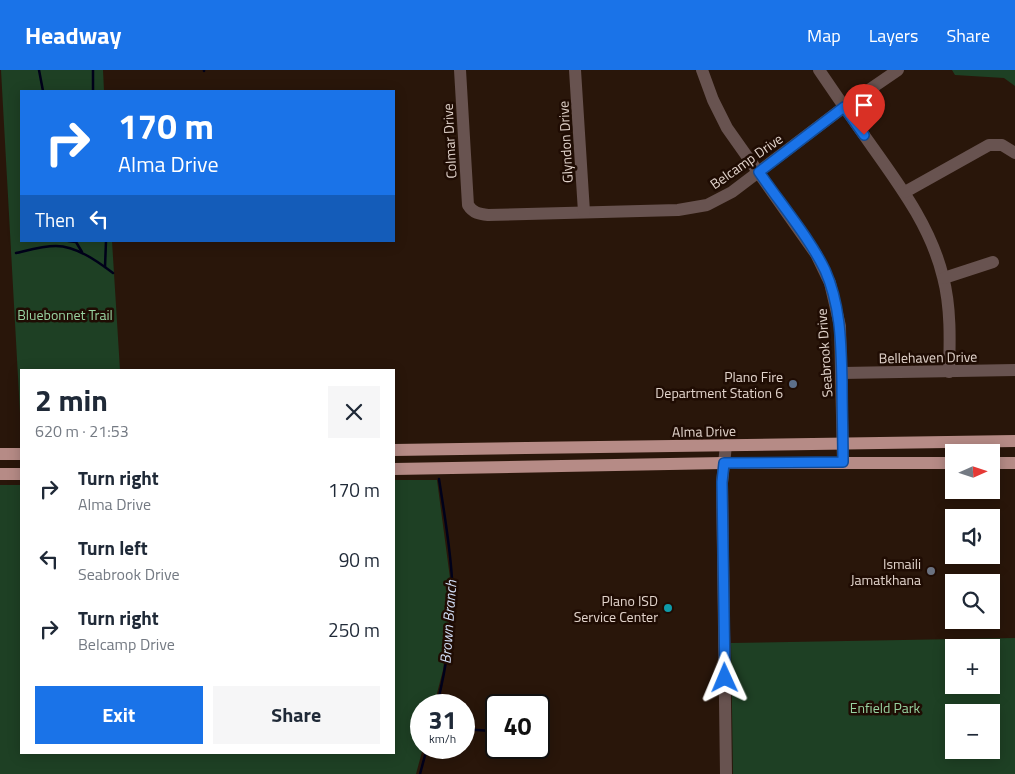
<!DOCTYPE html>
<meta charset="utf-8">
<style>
body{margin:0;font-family:"Titillium Web",sans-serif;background:#f6f6f7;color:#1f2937;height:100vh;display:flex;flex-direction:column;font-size:19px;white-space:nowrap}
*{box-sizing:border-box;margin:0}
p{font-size:16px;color:#747a83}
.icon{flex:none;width:28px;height:28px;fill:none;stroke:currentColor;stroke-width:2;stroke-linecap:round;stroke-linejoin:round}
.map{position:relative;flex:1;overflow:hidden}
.sheet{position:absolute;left:20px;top:299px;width:375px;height:385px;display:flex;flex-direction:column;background:#fff;border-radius:0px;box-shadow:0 2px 12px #0003}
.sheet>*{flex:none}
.top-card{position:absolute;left:20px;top:20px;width:375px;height:152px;border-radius:0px;box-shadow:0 2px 12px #0003;background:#1a73e8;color:#fff;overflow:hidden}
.needle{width:32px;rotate:87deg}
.tools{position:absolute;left:945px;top:374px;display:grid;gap:10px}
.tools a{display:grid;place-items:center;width:55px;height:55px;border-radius:0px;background:#fff;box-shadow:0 2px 12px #0003;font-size:25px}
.speed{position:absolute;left:410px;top:624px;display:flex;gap:10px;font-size:25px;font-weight:700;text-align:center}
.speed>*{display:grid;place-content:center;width:65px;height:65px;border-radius:50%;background:#fff;box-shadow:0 2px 12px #0003;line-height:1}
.speed small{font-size:12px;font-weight:400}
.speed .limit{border:2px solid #111;border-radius:8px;background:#fff;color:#111}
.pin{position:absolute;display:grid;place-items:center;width:42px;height:42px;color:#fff;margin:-51px -21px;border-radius:50% 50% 50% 0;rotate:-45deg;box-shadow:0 0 5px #0007}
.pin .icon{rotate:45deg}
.me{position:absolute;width:55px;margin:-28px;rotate:359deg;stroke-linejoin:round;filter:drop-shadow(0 0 4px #0008)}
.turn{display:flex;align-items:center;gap:18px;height:105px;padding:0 15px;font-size:22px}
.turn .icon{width:65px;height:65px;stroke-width:2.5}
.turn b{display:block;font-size:35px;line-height:42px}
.then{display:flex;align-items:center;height:48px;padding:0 15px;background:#0003;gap:10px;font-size:19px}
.round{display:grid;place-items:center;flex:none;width:52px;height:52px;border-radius:0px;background:#f6f6f7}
.headline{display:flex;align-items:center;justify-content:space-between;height:85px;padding:0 15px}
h1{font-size:30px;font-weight:700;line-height:38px}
.button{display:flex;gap:10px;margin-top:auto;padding:10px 15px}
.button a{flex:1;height:58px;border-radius:0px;background:#1a73e8;color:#fff;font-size:20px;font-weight:700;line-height:58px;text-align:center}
.button a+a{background:#f6f6f7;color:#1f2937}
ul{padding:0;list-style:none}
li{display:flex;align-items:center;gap:15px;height:70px;padding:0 15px}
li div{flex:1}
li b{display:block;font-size:19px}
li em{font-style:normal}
header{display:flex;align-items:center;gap:30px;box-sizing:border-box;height:70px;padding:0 25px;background:#1a73e8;color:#fff}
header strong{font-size:24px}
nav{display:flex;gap:28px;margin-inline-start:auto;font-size:18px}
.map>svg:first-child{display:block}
</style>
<header>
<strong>Headway</strong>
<nav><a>Map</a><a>Layers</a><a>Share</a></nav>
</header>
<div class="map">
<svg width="1015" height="704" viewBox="0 0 1015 704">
<rect width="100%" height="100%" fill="#29160a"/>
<g fill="#1e4024" fill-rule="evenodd">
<polygon points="1,0 103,0 104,21 21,21 21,171 112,171 120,300 21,300 21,361"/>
<polygon points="952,0 1015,0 1015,16 1004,8 955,5"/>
<polygon points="394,410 437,410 450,508 449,551 443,600 434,635 421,635 421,678 423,678 416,704 0,704 0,415 21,415 21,682 394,682"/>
<path d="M1015 568V704H733L731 573ZM954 578H991V615H954ZM954 642H991V680H954Z"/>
</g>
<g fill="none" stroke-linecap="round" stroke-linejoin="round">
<g stroke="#00011a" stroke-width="2.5">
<polyline points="39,0 43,21"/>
<polyline points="93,0 93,21"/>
<polyline points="204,1 204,0"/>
<polyline points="68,171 76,172 82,182"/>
<path d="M16 183C29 180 43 176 56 176 76 176 97 191 113 203"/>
<polyline points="105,197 106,171"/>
<path d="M437 635C447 594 454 551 452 509 450 475 444 442 439 409"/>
<polyline points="464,659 491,661"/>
<polyline points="420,704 427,678"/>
</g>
<g stroke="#685350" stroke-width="12">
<path d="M460 0 468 135C473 143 479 144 488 145L678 140 707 135 732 122 844 37 898 0"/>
<polyline points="575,0 584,142"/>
<polyline points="702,0 713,30 727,58 816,184 830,213 840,256 843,392"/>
<path d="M819 0C836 25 853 50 871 75 900 116 931 157 943 207 951 237 950 271 949 302"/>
<polyline points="905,122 989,75 1002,75 1015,83"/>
<polyline points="944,208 993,192"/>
<polyline points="842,303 1015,300"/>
<polyline points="726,375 722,413 726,704"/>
</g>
<g stroke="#b68b86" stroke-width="12">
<polyline points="394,380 1015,371"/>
<polyline points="0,384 21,384"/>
<polyline points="991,393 1015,393"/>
<polyline points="394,399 723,393 954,393"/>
<polyline points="0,404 21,404"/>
</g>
</g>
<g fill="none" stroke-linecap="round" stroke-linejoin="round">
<g stroke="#114b97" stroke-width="12">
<path id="route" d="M725 608 722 412 724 393 843 392C843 366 842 339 842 312 841 274 841 236 825 200 809 167 780 133 759 102L844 37 864 65"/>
</g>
<use href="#route" stroke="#1a73e8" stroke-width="9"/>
</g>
<circle fill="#5c6f8a" stroke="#1f0c03" stroke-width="2" cx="793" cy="314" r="5"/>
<circle fill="#6b7280" stroke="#1f0c03" stroke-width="2" cx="931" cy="501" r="5"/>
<circle fill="#0f9aa8" stroke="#1f0c03" stroke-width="2" cx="668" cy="538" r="5"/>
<g text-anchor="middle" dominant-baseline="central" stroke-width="5" stroke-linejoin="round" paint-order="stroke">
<g font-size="14" fill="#e1d3cb" stroke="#1f0c03">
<text transform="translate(449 71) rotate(-93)">Colmar Drive</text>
<text transform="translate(565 72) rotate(-93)">Glyndon Drive</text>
<text transform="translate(746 91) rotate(-35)">Belcamp Drive</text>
<text transform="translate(824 283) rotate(-94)">Seabrook Drive</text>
<text transform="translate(928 287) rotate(-1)">Bellehaven Drive</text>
<text transform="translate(704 361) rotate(-1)">Alma Drive</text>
</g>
<g font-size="14" fill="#98d3a1" stroke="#1f0c03">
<text x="65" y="244">Bluebonnet Trail</text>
<text x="885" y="637">Enfield Park</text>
</g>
<g font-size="14" fill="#e1d3cb" stroke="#1f0c03" text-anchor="end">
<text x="783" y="306">Plano Fire<tspan x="783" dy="16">Department Station 6</tspan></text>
<text x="921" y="493">Ismaili<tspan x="921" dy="16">Jamatkhana</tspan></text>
<text x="658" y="530">Plano ISD<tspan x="658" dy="16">Service Center</tspan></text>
</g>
<g font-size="15" font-style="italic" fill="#d2dff8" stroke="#1f0c03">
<text transform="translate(448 552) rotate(-86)">Brown Branch</text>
</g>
</g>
</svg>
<div class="tools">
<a><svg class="needle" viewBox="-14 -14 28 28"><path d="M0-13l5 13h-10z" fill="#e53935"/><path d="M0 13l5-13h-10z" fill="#747a83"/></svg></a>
<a><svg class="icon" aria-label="sound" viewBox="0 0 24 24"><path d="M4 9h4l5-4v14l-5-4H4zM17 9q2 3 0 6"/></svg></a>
<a><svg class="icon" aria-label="search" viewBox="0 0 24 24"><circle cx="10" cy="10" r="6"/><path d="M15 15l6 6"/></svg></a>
<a>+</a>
<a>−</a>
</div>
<div class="speed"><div>31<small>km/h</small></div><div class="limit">40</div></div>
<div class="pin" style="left:864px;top:65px;background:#d93025"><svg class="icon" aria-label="arrive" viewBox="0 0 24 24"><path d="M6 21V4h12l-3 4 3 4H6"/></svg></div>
<svg class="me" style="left:725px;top:608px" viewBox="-20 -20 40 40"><path d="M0-17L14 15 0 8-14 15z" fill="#1a73e8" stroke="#fff" stroke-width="4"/></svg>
<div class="top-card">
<div class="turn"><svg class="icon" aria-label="right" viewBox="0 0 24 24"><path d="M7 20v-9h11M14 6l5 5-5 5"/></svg><div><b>170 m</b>Alma Drive</div></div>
<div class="then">Then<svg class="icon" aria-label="left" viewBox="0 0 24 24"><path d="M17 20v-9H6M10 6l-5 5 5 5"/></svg></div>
</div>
<section class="sheet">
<div class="headline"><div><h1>2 min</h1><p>620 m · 21:53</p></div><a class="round"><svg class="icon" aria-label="close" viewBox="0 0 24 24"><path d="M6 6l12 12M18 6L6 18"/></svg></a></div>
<ul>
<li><svg class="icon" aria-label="right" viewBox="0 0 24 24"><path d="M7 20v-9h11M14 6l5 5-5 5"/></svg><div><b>Turn right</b><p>Alma Drive</p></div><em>170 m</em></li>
<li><svg class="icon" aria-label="left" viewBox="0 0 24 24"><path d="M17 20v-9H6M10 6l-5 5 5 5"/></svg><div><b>Turn left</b><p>Seabrook Drive</p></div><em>90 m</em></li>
<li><svg class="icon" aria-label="right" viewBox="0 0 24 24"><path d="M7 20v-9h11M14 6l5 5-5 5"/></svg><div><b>Turn right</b><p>Belcamp Drive</p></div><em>250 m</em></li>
</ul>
<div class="button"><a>Exit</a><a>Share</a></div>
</section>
</div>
